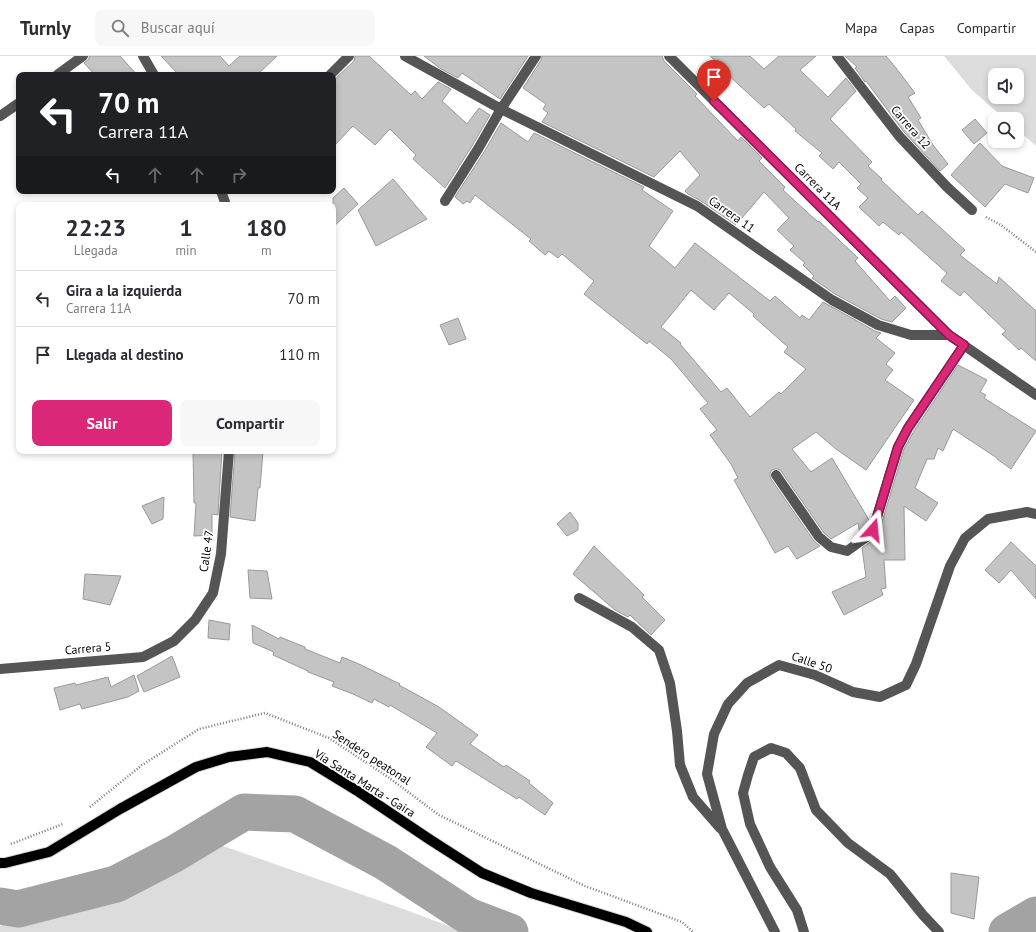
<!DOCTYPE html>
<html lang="es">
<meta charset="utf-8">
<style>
body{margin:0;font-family:"PT Sans",sans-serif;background:#f7f7f7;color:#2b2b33;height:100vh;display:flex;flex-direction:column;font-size:15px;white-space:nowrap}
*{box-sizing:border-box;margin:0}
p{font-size:13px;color:#7c7c81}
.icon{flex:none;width:22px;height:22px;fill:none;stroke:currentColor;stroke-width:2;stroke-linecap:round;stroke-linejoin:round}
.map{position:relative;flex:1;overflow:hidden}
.drawer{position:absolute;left:16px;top:146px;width:320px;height:252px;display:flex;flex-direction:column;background:#fff;border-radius:8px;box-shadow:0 2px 6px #0003}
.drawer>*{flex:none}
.top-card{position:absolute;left:16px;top:16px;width:320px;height:122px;border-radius:8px;box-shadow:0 2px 6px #0003;background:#202124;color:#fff;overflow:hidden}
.buttons{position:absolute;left:988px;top:12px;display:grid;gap:8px}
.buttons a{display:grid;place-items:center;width:36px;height:36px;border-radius:8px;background:#fff;box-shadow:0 2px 6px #0003;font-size:20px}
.pin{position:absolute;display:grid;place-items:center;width:34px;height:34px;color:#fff;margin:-41px -17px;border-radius:50% 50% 50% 0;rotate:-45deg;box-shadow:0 0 4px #0007}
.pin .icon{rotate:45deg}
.me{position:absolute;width:44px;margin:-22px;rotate:18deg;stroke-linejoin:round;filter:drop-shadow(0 0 3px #0008)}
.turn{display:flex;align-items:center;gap:14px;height:84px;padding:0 16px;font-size:18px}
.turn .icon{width:52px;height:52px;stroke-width:2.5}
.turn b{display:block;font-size:28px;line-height:34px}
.lanes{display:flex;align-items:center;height:38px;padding:0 16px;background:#0003;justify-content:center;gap:20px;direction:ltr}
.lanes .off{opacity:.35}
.eta{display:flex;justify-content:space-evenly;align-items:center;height:68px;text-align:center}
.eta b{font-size:24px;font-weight:600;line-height:28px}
.primary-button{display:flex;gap:8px;margin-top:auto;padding:8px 16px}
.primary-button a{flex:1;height:46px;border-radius:8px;background:#db2777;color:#fff;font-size:16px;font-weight:600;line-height:46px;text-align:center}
.primary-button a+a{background:#f7f7f7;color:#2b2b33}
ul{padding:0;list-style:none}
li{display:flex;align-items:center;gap:12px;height:56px;padding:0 16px;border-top:1px solid #e1e1e2}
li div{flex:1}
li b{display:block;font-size:15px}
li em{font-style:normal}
header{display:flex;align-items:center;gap:24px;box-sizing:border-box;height:56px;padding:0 20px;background:#fff;border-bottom:1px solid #e1e1e2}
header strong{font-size:19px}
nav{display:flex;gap:22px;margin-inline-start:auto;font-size:14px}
.search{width:280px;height:36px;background:#f7f7f7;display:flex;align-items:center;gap:10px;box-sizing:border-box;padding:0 14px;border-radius:8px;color:#7c7c81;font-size:15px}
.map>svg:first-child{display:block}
</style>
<header>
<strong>Turnly</strong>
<div class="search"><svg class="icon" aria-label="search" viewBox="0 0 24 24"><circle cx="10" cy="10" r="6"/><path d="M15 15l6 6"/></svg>Buscar aquí</div>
<nav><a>Mapa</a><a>Capas</a><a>Compartir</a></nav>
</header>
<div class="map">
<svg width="1036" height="876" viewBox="0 0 1036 876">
<rect width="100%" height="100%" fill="#fff"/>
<g fill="#dcdcdc" fill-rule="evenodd">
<path d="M944 0H1036V90L1017 73V63H1005L972 34ZM995 19H1017V41H995Z"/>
<polygon points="203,783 406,854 465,876 0,876 0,870"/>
</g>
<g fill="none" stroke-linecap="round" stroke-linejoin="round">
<g stroke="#a3a3a3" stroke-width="37">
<polyline points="0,850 18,853 116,828 174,798 244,756 295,758 385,806 468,860 510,876"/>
<polyline points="1007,876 1036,859"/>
</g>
</g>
<g fill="#c4c4c4" stroke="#999" fill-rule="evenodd">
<polygon points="89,0 120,0 137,19 95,19 84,7 89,3"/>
<polygon points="161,0 220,0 229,10 240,0 277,0 257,19 179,19"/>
<polygon points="355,0 369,0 411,39 415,35 422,43 438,26 451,33 442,45 467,68 479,52 490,59 472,90 445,132 413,103 416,99 390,73 375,89 353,70 333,91 333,25 354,5"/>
<polygon points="424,0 528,0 500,43 462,17 458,22 441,13"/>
<polygon points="542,0 662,0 664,5 697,38 695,40 738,85 741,81 762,102 759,105 785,131 783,134 818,166 819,165 858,202 855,205 890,245 895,240 906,252 892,266 881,263 835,238 812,222 814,220 803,209 805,207 790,194 794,190 777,174 789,162 764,136 736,169 701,145 688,138 685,135 700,119 680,95 654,121 542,66 548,57 543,53 546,48 523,32 541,4"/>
<polygon points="710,0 750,0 764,13 779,0 816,0 800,14 828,41 846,22 856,35 830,63 872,106 868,110 882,123 881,124 918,159 922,155 965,194 960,199 997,228 999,221 1036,255 1036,305 1021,292 1019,294 1002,278 1006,275 964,235 960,240 941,225 947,217 901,176 899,179 883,166 879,170 859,151 868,142 857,132 861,128 839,106 833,113 819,100 822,97 795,75 796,73 769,48 764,52 724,15 725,14"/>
<polygon points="845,0 886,0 896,12 915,37 908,41 921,62 918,64 933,89 948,108 940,115 904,76 866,25 865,26 855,12 857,11"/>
<polygon points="975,63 987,77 974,88 962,74"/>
<path d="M501 67 528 86 534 77 644 131 642 134 673 155 649 190 675 212 695 187 770 245 775 240 800 262 802 259 809 264 823 246 875 275 881 277 876 282 895 297 886 308 893 314 885 324 914 344 866 414 836 393 816 376 792 393 811 416 832 402 869 464 867 471 864 475 860 478 858 467 831 483 824 477 781 415 778 413H775L772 414 770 417V420L771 423 814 485 820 490 797 503 788 490 775 497 734 424 738 422 731 408 710 379 717 374 700 353 708 347 671 303 649 285 647 288 584 238 594 225 562 198 558 202 549 195 545 199 529 185 531 183 475 139 470 147 467 145 463 148 455 141 484 96ZM691 234 714 254 729 237 754 258 753 260 788 291 784 296 806 313 781 338 779 336 750 361 727 332 721 336 680 288 681 287 661 271Z"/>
<polygon points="980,87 1002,110 1034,122 1028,137 1005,128 985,151 951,119"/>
<polygon points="393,123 427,163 376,190 358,154"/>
<polygon points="344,132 358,148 333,171 333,142"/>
<polygon points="458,262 466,283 449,289 440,269"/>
<polygon points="958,309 987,324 980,336 986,339 984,342 1036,375 1011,413 997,403 997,402 953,373 943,395 938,392 934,403 927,403 915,432 938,447 926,465 904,450 905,504 884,504 886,532 881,533 883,539 844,559 832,536 866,521 862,492 873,484 879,476 904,393 914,375"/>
<polygon points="193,395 222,395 218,459 212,458 212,479 194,480 196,447 194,447"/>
<polygon points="235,395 263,395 260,432 258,432 255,465 230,461"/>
<polygon points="164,441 163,463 152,468 142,450"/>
<polygon points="570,456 578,467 578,474 567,480 557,468"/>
<polygon points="1011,486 1036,510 1036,543 1011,514 999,527 985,514"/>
<polygon points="594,490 644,539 642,541 665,564 651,579 630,559 628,561 615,554 573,518"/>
<polygon points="248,514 267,515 272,543 250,542"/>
<polygon points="85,518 121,520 110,549 83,543"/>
<polygon points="209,564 230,568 229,584 208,582"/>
<polygon points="252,569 279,583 280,581 305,591 305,593 340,607 342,601 359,608 400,628 399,629 439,651 478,679 470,688 504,711 506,709 530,725 529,727 553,747 545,759 519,741 517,743 456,705 452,710 426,691 437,677 390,649 389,651 374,643 372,647 353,638 332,630 334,626 308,616 308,615 273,599 274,596 253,587"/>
<polygon points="172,600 180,621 144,636 137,620"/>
<polygon points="134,619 139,635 128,641 82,653 80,648 60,654 54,632 75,627 76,629 108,621 111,631"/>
<polygon points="951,817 979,821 974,863 951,857"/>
</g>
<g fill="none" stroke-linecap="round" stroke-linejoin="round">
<g stroke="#dbdbdb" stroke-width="12">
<polyline id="major" points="0,807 5,807 49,796 120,753 196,711 229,701 267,696 310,706 359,736 429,783 482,817 531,837 626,866 647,876"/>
</g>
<g stroke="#777" stroke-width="2.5" stroke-dasharray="1 2" stroke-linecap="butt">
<polyline points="986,161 1001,169 1036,196"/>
<polyline points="90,751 142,709 199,673 265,657 329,682 388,721 439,759 585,830 682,866 693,876"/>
<polyline points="11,788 63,768"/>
</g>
<g stroke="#555" stroke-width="10">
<polyline points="143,0 154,19"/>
<polyline points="405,0 501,53 697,150 832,244 878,269 911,279 949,279"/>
<polyline points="669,0 949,279 1036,339"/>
<polyline points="837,0 899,80 947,131 972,154"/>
<polyline points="57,19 83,0"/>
<polyline points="330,19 349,0"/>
<polyline points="0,60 19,47"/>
<polyline points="221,135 226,149"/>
<polyline points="445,145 478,93 501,53 536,0"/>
<polyline points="776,419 819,481 831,491 847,495 868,480 873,474 898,391 908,372 964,289"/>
<polyline points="579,542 632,571 659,594 670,627 677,675 680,709 693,741 720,772"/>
<polyline points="0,613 143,601 174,585 195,564 213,537 221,498 229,395"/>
<polyline points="775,876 722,773 707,718 714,678 728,648 747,627 779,609 815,619 853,636 880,641 906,629 916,608 950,510 965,482 988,463 1027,456 1036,458"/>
<polyline points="804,876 797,854 770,811 750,768 743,737 748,719 754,701 771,692 786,697 800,712 816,754 848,787 890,818 923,859 939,876"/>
</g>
<use href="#major" stroke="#000" stroke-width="10"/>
</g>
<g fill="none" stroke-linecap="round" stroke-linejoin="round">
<g stroke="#8e194d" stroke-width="10">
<polyline id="route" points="714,45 949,279 964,289 908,372 898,391 873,474"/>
</g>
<use href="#route" stroke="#db2777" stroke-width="7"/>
</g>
<g text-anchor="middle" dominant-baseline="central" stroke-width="3.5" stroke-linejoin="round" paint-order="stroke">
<g font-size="12" fill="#000" stroke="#fff">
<text transform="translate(911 71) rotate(49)">Carrera 12</text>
<text transform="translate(818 130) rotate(45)">Carrera 11A</text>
<text transform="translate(732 158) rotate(35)">Carrera 11</text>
<text transform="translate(206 495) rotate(-82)">Calle 47</text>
<text transform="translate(88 592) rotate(-5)">Carrera 5</text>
<text transform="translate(812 606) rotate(19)">Calle 50</text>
<text transform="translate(372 701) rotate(33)">Sendero peatonal</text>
<text transform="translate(365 727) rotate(32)">Vía Santa Marta - Gaira</text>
</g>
</g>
</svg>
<div class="buttons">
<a><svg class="icon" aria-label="sound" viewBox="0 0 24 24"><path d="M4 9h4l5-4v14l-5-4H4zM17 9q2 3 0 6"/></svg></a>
<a><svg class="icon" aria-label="search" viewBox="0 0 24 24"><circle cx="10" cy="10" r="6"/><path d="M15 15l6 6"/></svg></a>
</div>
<div class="pin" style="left:714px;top:45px;background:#d93025"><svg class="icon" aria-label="arrive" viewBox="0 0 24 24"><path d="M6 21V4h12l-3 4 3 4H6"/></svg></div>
<svg class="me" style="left:873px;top:474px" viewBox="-20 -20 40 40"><path d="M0-17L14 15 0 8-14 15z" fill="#db2777" stroke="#fff" stroke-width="4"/></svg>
<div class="top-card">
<div class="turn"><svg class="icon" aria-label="left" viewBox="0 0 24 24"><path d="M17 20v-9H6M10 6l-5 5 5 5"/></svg><div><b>70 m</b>Carrera 11A</div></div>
<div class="lanes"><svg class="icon" aria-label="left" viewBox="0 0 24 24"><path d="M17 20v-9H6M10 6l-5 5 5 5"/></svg><svg class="icon off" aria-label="ahead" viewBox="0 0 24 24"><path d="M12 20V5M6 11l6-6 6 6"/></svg><svg class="icon off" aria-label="ahead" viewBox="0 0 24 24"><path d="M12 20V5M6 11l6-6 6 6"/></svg><svg class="icon off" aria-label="right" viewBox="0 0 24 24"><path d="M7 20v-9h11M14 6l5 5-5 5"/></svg></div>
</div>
<section class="drawer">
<div class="eta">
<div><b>22:23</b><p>Llegada</p></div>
<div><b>1</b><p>min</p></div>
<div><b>180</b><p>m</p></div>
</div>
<ul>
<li><svg class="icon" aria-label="left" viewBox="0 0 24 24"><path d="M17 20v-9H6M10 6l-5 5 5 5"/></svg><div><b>Gira a la izquierda</b><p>Carrera 11A</p></div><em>70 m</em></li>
<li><svg class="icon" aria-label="arrive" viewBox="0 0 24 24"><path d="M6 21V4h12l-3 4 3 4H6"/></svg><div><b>Llegada al destino</b></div><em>110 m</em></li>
</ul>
<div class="primary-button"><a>Salir</a><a>Compartir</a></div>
</section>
</div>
